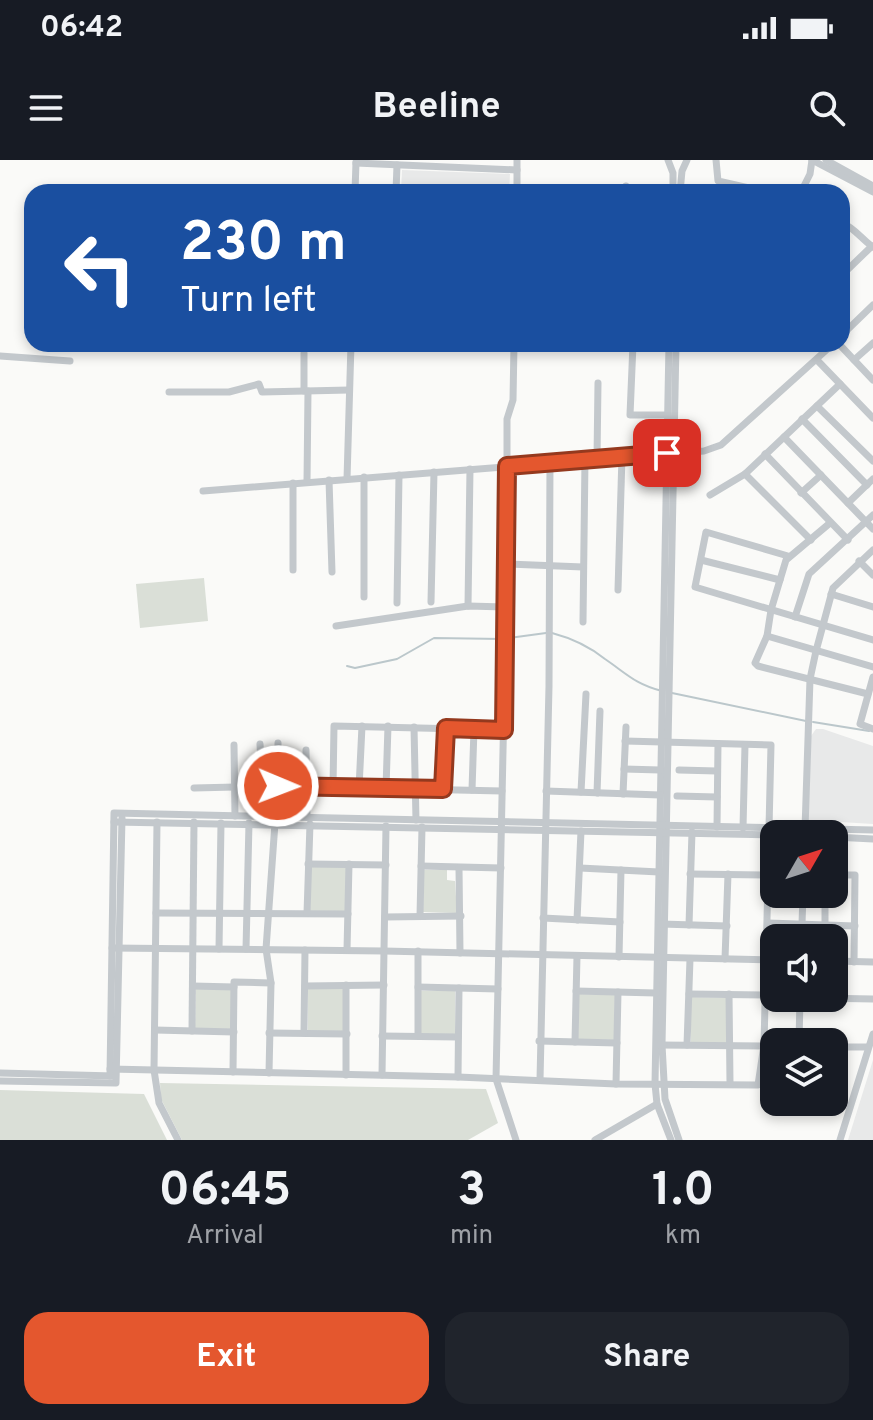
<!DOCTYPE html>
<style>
body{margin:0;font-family:Overpass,sans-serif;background:#20242c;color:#f1f3f6;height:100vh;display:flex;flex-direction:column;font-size:30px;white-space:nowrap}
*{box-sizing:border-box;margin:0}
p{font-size:26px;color:#9ea1a6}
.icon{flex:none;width:44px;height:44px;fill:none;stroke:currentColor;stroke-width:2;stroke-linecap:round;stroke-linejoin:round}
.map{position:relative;height:980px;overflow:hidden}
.panel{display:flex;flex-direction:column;background:#171b24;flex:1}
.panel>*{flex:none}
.banner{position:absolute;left:24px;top:24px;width:826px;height:168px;border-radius:24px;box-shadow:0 4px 12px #0003;background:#1a4fa0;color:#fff;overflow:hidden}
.needle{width:52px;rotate:51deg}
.controls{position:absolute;left:760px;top:660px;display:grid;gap:16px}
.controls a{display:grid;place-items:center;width:88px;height:88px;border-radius:16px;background:#171b24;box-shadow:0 4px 12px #0003;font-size:40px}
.pin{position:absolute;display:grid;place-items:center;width:68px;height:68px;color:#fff;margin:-34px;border-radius:16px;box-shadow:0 4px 12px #0006}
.me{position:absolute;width:88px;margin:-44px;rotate:91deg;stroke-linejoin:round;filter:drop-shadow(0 0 6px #0008)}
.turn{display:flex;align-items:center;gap:28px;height:168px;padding:0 24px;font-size:36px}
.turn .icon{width:104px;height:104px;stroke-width:2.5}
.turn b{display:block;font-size:56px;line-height:68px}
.eta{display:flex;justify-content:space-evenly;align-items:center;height:136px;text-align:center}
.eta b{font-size:48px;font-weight:700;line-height:56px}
.primary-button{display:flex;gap:16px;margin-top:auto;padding:16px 24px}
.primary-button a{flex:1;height:92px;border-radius:24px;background:#e4572e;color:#fff;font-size:32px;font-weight:700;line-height:92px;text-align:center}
.primary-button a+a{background:#20242c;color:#f1f3f6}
.status{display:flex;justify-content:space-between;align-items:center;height:56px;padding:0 40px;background:#171b24;direction:ltr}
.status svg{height:22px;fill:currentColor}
header{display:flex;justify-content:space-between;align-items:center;height:104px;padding:0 24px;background:#171b24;font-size:36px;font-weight:700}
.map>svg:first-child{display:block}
</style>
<div class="status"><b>06:42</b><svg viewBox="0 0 49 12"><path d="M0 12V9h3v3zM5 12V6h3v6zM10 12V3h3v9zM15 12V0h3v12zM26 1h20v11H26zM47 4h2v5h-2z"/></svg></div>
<header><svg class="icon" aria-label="menu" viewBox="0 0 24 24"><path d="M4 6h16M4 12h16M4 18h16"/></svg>Beeline<svg class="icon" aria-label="search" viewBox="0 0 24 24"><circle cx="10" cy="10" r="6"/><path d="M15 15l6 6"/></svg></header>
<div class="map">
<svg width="873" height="980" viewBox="0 0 873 980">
<rect width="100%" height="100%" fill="#fafaf8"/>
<g fill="#e8e9e9">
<polygon points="402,10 510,14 509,32 401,32"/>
<polygon points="816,569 823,569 873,586 873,664 808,660 811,576"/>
<polygon points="873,900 873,980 848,980"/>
</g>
<g fill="#dadfd7">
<polygon points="204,418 208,461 140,468 136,424"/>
<polygon points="311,706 346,707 346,752 310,751"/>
<polygon points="424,710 447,710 447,720 455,721 457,753 423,752"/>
<polygon points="196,828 231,829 231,870 195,869"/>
<polygon points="308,828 344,829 344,871 308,871"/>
<rect x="421" y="831" width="34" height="43"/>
<polygon points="579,834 615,835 614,880 578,879"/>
<polygon points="691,837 727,838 726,883 691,882"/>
<polygon points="160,923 486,929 498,963 468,980 182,980 161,939"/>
<polygon points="0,930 144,934 167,980 0,980"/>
</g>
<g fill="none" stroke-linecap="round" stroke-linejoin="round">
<g stroke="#bbc7cb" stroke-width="2">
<path d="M552 473C571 478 590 487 605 499 627 514 635 524 662 531"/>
<polyline points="509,478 546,473"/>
<polyline points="347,506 355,508 397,499 434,478 502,479"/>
<polyline points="672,533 806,561"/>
<polyline points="813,562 869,571"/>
</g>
<g stroke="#c3c8cc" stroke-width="7">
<polyline points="668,0 673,13 673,32"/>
<polyline points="716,0 718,21 767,32"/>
<polyline points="812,0 873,32"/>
<polyline points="826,0 873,26"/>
<polyline points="356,3 517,10"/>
<polyline points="626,26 627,32"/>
<polyline points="355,32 356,2"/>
<polyline points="396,32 397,5"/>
<polyline points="517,32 517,0"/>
<polyline points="680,32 682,11 687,0"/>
<polyline points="801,32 810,14 812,0"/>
<path d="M842 63C855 68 861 79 873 87"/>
<polyline points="842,115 872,86"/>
<polyline points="842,175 873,145"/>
<polyline points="514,184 513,240 507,259 507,404 496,919 516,980"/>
<polyline points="633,184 630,255 668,255"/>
<polyline points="669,184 655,924 657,944 671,980"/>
<polyline points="676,184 662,885 665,939 679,980"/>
<polyline points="839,184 873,220"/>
<polyline points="304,193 304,231"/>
<polyline points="0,196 70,201"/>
<polyline points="817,200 873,258"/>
<polyline points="854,200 873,183"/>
<polyline points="169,232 229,232 259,224 262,232 349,230"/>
<polyline points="817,246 873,301"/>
<polyline points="802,259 867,325"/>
<polyline points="784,277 873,369"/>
<polyline points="765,294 848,380"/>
<polyline points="597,298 598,223"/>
<polyline points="745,314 811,380"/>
<polyline points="364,317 364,437"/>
<polyline points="347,319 351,184"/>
<polyline points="329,320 332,412"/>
<polyline points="307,322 308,231"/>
<polyline points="293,323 293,410"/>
<polyline points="203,331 704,291 721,285 833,184"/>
<polyline points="801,333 821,315"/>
<polyline points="710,335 745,314 840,224"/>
<polyline points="848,343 873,319"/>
<polyline points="830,363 786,400 771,450 767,476 755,503 758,506 868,534"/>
<polyline points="788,396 706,372 695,427 873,480"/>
<polyline points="701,400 780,420"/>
<polyline points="859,401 873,415"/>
<polyline points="507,404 583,407"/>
<polyline points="618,430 622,296"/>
<polyline points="831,434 873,447"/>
<polyline points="431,442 434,312"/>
<polyline points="397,443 399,315"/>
<polyline points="468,446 470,309"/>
<polyline points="795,457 809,414 873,355"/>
<polyline points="583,462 585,299"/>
<polyline points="336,466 468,446 505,447"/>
<polyline points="767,476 873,507"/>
<polyline points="873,517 860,564 873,569"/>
<polyline points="414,567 416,660"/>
<polyline points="625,581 771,585 769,668"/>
<polyline points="260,584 262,627"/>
<polyline points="234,585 235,656"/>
<polyline points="306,590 307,657"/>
<polyline points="624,609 660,610"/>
<polyline points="679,610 717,611"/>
<polyline points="333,627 334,566 504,570"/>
<polyline points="194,628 278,626 502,631"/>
<polyline points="359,628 362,566"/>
<polyline points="386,628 388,566"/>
<polyline points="443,629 446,568"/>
<polyline points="472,630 474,569"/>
<polyline points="546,631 660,635"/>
<polyline points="581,632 586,534"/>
<polyline points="597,633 600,551"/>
<polyline points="623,634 626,567"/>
<polyline points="677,636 717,637"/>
<polyline points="277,657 278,583"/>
<polyline points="114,662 774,675"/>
<polyline points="157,662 154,910 159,943 178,980"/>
<polyline points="717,667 718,584"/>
<polyline points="743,668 745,585"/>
<polyline points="805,669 810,519 816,491 833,428 873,390"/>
<polyline points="834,677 873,679"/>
<polyline points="308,704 386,705"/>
<polyline points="421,706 501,708"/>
<polyline points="459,708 460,793"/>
<polyline points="580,708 659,712"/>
<polyline points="690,714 767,715"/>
<polyline points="834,715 855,715 854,802"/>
<polyline points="156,753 348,754"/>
<polyline points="307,753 310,664"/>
<polyline points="420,756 422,667"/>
<polyline points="385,757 461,756"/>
<polyline points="543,758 620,762"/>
<polyline points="577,760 581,671"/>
<polyline points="768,763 855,766"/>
<polyline points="661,764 727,766"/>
<polyline points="802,764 803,734"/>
<polyline points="689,765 692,672"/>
<polyline points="825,765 825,734"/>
<polyline points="112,788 384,791 774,800"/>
<polyline points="219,789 221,663"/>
<polyline points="246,789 249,663"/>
<polyline points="347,790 349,704"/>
<polyline points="418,791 418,876"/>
<polyline points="619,797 621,710"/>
<polyline points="725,799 728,714"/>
<polyline points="834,801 873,802"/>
<polyline points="346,825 346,915"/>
<polyline points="193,826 234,827"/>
<polyline points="305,826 384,825"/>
<polyline points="418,827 498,829"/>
<polyline points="576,831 656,833"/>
<polyline points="689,834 764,835"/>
<polyline points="729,834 730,923"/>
<polyline points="818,838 873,839"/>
<polyline points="155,870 234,872"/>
<polyline points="192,871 194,662"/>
<polyline points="269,873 347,874"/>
<polyline points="304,873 305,790"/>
<polyline points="382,876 458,877"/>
<polyline points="539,881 617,883"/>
<polyline points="575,882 577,796"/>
<polyline points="799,882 800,838"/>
<polyline points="660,885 774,886"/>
<polyline points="687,885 690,799"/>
<polyline points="834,887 868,887"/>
<polyline points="110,909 458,917 616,924 758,925 764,885 769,675"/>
<polyline points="233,912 234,822 271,823"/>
<polyline points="0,913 114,916"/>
<polyline points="269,913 271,823 266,789 275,663"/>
<polyline points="382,915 386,666"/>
<polyline points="110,916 114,653 873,670"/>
<polyline points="458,917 459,828"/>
<polyline points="540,920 549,526 550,302"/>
<polyline points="0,921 116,923 122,658"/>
<polyline points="616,924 618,832"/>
<polyline points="595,980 657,944"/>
<polyline points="840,980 873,874"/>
</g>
</g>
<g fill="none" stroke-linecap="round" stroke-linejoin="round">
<g stroke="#94391e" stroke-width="20">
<polyline id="route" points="278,626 443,629 446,568 504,570 507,306 667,293"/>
</g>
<use href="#route" stroke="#e4572e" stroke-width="14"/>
</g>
</svg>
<div class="controls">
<a><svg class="needle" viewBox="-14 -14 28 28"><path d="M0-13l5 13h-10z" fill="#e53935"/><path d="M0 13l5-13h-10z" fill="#9ea1a6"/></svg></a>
<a><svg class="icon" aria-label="sound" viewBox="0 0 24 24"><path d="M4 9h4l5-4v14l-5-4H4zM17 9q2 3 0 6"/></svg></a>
<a><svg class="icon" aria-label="layers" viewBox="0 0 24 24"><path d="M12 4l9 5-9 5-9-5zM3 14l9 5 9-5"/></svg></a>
</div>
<div class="pin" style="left:667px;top:293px;background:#d93025"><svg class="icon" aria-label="arrive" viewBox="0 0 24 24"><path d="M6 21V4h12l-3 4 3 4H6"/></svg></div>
<svg class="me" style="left:278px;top:626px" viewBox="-20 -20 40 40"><circle r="17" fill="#e4572e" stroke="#fff" stroke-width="3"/><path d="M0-11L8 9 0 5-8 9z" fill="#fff"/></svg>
<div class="banner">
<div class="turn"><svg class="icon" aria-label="left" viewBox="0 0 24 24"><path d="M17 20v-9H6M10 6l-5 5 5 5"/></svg><div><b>230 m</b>Turn left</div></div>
</div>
</div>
<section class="panel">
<div class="eta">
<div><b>06:45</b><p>Arrival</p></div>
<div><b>3</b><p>min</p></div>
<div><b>1.0</b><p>km</p></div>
</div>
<div class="primary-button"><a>Exit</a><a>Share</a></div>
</section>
